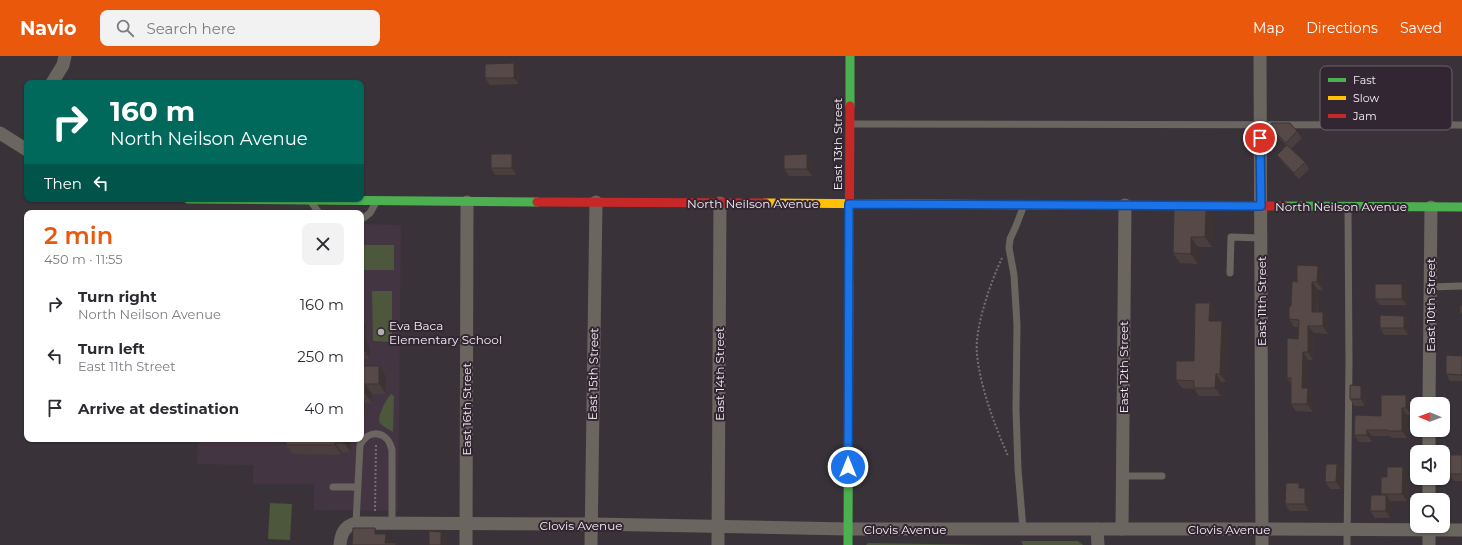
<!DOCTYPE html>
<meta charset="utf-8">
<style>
body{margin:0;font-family:Montserrat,sans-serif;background:#f2f2f3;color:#2b2b33;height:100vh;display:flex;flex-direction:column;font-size:15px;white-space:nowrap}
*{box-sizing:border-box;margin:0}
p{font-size:13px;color:#7c7c81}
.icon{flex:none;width:22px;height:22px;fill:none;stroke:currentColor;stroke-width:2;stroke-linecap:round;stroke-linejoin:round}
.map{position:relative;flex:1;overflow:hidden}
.details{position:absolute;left:24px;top:154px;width:340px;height:232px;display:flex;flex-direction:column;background:#fff;border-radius:8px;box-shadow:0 1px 3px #0004}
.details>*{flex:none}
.top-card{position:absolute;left:24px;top:24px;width:340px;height:122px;border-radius:8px;box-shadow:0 1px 3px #0004;background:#00695c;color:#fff;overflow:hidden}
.needle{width:26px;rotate:271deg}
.tools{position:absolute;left:1410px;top:341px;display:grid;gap:8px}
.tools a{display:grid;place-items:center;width:40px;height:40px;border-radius:8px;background:#fff;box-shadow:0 1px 3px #0004;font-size:20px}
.pin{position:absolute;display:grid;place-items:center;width:34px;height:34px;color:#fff;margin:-17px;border:2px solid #fff;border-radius:50%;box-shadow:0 1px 4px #0007}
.me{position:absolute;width:44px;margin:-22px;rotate:0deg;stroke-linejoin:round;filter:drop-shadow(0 0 3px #0008)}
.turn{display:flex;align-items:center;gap:14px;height:84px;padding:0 20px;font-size:18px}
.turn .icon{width:52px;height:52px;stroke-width:2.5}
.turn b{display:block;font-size:28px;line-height:34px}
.then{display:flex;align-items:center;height:38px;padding:0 20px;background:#0003;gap:8px;font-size:15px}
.round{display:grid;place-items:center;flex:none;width:42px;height:42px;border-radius:8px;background:#f2f2f3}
.overview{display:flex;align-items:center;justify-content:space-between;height:68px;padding:0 20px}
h1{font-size:24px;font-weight:600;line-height:30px;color:#ea580c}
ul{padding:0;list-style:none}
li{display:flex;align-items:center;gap:12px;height:52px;padding:0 20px}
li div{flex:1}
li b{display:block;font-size:15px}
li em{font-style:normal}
header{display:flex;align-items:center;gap:24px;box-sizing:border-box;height:56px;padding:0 20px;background:#ea580c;color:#fff}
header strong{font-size:19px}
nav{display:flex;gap:22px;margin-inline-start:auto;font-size:14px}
.search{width:280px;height:36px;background:#f2f2f3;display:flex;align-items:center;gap:10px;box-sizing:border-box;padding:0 14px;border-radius:8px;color:#7c7c81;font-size:15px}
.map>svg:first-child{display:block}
</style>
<header>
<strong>Navio</strong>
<div class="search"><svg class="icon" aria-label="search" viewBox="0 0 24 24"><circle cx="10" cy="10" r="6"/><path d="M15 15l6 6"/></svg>Search here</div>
<nav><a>Map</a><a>Directions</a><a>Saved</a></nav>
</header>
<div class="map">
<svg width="1462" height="489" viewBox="0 0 1462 489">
<rect width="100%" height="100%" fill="#393339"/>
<polygon fill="#443543" points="361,168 401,169 398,455 314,454 314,428 253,428 253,409 197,408 198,383 361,383"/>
<g fill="#4c573b">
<rect x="361" y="189" width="33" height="25"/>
<polygon points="372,235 392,235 392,286 373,285"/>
<path d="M391 338 394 340 393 376C389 373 383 371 380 367 376 362 387 342 391 338Z"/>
<polygon points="270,447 292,448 290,484 268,483"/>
<polygon points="1021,485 1078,485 1083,489 1023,489"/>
<polygon points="868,487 990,489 866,489"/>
</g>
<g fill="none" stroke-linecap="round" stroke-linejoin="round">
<g stroke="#75706e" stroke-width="2" stroke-dasharray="2 2" stroke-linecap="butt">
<path d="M1002 202C991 225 974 273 977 298 980 331 995 370 1008 400"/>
<polyline points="375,455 376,387"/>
</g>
<g stroke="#6b6560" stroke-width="7">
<polyline points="850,68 1462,69"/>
<polyline points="312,147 319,157"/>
<polyline points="361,164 370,157 375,148"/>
<polyline points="1230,217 1231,181 1261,182"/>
<polyline points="1430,231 1461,230"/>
<polyline points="1123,420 1162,420"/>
<polyline points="333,431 357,431"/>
<path d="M356 467 360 389C369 372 388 375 392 394V468"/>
<polyline points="1023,473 1018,413 1016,353 1017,269 1014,219 1009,192 1010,183 1016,170 1024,149"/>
<polyline points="1347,489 1349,307 1348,151"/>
</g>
<g stroke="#6b6560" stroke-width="13">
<polyline points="1260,0 1262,489"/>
<polyline points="52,27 63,9 65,0"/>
<polyline points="0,77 27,94"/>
<polyline points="1429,348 1431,151"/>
<polyline points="1429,396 1429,374"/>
<polyline points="1429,444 1429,422"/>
<polyline points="1429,470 1429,489"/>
<polyline points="1097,473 1098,489"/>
<polyline points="1122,473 1125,149"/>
<path d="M340 489C341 478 344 470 356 467L591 468 848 473H1262L1462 474"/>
<polyline points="466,489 467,146"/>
<polyline points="591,489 596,146"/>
<polyline points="718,489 720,147"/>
</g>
<g stroke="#4caf50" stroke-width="9">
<polyline points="850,50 850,0"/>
<polyline points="188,143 537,146"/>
<polyline points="1284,150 1462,151"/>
<polyline points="848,489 849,228"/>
</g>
<polyline stroke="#ffc107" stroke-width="9" points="765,147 1057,149"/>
<g stroke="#c62828" stroke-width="9">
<polyline points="537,146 765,147"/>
<polyline points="1057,149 1284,150"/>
<polyline points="849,228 850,50"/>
</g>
</g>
<g fill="#4a3f3e">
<polygon points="518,14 519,28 490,29 485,22"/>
<polygon points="1269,70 1297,75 1302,82 1291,93 1305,106 1309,113 1299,123 1282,106 1277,99 1286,89 1274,77"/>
<polygon points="512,98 516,104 516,119 495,119 491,112"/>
<polygon points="807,98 812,105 812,120 789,120 784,113"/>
<polygon points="1206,154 1213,164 1212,191 1198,191 1198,208 1180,207 1173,197"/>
<polygon points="1318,210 1323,218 1323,234 1318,234 1318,256 1323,256 1328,264 1328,278 1314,277 1313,304 1308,304 1308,332 1313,340 1313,356 1296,355 1291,348 1291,328 1287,322 1298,283 1298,271 1294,271 1289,263 1297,226"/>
<polygon points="361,231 364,234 363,265 366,269 365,284 370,291 370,303 361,303"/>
<polygon points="1407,235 1407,249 1380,249 1375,243"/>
<polygon points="1210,247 1215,255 1215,265 1222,265 1227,274 1226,326 1221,326 1221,340 1199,340 1194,333 1182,332 1176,324 1194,305"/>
<polygon points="1404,260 1409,266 1408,279 1384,279 1380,272"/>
<polygon points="1462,300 1462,325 1450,325 1446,318"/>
<polygon points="361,310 379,310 386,320 386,338 372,338 372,347 365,347 365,358 361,358"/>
<polygon points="1366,336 1365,350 1354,350 1350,343"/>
<polygon points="1411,346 1411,359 1407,359 1407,382 1392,382 1390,380 1372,380 1372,386 1359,386 1354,379 1381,360"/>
<polygon points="351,383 351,396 342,397 342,399 293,398 286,389"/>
<polygon points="1462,399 1462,425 1454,425 1450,418"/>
<polygon points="1337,408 1342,415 1341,433 1330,433 1325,426"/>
<polygon points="1407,418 1407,445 1390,445 1391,446 1390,462 1375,462 1370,455 1381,439 1381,438 1387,421"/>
<polygon points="1299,427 1302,432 1310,439 1309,455 1290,455 1285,448"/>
</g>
<g fill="#3c3332">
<polygon points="514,7 518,14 519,28 514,22"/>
<polygon points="512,98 516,104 516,119 512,112"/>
<polygon points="807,98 812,105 812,120 807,113"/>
<polygon points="1206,154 1213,164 1212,191 1205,181"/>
<polygon points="1191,181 1198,191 1198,208 1191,198"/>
<polygon points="1318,210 1323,218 1323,234 1317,226"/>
<polygon points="1312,226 1318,234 1317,264 1312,256"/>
<polygon points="1402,228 1407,235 1407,249 1402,243"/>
<polygon points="361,231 364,234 363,265 366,269 365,284 370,291 370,303 363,293 361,285"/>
<polygon points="1210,247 1215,255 1215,273 1209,265"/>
<polygon points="1323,256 1328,264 1328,278 1323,270"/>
<polygon points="1404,260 1409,266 1408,279 1404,272"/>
<polygon points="1222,265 1227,274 1226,326 1220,318"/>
<polygon points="1308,270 1314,277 1313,304 1308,296"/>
<polygon points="1303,296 1308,304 1308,340 1302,332"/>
<polygon points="379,310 386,320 386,338 379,328"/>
<polygon points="1216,318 1221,326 1221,340 1215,332"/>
<polygon points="365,328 372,338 372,347 365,337"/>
<polygon points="1361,330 1366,336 1365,350 1361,343"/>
<polygon points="1308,332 1313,340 1313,356 1307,348"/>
<polygon points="1406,339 1411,346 1411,359 1406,352"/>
<polygon points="361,342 365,347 365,358 361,353"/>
<polygon points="1402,352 1407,359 1407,382 1402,375"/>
<polygon points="1367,374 1372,380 1372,386 1367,379"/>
<polygon points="344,383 351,383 351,396 344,387"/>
<polygon points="335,387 342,397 342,399 335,389"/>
<polygon points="1337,408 1342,415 1341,433 1336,426"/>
<polygon points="1403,411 1407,418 1407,445 1402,438"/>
<polygon points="1299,427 1304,434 1299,432"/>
<polygon points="1305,432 1310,439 1309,455 1305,448"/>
<polygon points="1386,439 1391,446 1390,462 1386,455"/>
<polygon points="375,472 381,481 375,478"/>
<polygon points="441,476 446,482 446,489 441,489"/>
<polygon points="386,478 392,486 391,489 385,487"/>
</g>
<g fill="#564948" stroke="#3c3332">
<polygon points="514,7 514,22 485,22 485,8"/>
<polygon points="1272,67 1290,67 1297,75 1286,87 1269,70"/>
<polygon points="1287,89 1305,106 1294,117 1277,99"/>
<rect x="491" y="98" width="21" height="14"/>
<polygon points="807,98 807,113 784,113 784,99"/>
<polygon points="1174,153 1206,154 1205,181 1191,181 1191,198 1173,197"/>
<rect x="1461" y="160" width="1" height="8"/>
<polygon points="1297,209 1318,210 1317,226 1312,226 1312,256 1323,256 1323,270 1308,270 1308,296 1303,296 1302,332 1308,332 1307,348 1291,348 1291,322 1287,322 1287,282 1298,283 1299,264 1289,263 1289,250 1291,250 1292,225 1297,226"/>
<rect x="1375" y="228" width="27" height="15"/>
<polygon points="1195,247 1210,247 1209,265 1222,265 1220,318 1216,318 1215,332 1194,332 1194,325 1176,324 1176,305 1194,305"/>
<polygon points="1460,249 1462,249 1462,260 1462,258 1460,258"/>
<polygon points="1380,259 1404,260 1404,272 1380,272"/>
<rect x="361" y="281" width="2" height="12"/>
<polygon points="1446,299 1462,300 1462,319 1446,318"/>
<polygon points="361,310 379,310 379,328 365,328 365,337 361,337"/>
<polygon points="1350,329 1361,330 1361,343 1350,343"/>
<polygon points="1381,339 1406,339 1406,352 1402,352 1402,375 1387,375 1387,374 1367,374 1367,379 1354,379 1355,359 1381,360"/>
<polygon points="286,383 344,383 344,387 335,387 335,389 286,389"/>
<rect x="1450" y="399" width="12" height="19"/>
<polygon points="1326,408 1337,408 1336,426 1325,426"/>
<polygon points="1387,411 1403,411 1402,438 1381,438 1381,421 1387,421"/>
<polygon points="1286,427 1299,427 1299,432 1305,432 1305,448 1285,448"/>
<polygon points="1371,439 1386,439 1386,455 1370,455"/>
<polygon points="353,472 375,472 375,478 386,478 385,487 396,487 396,489 352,489"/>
<polygon points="429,475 441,476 441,489 429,489"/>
</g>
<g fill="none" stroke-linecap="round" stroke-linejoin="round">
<g stroke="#114b97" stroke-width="10">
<polyline id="route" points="848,411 849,148 1261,150 1260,82"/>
</g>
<use href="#route" stroke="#1a73e8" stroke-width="7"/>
</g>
<circle fill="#b3adb3" stroke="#312631" stroke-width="1.5" cx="381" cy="276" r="4"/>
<g text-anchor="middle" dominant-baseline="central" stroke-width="4" stroke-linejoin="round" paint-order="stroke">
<g font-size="12" fill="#f5eef5" stroke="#312631">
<text transform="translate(837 88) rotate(-90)">East 13th Street</text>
<text x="753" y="147">North Neilson Avenue</text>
<text x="1341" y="150">North Neilson Avenue</text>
<text transform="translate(1261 245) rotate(-90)">East 11th Street</text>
<text transform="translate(1430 249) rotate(-90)">East 10th Street</text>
<text transform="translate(1123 311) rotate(-90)">East 12th Street</text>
<text transform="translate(593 318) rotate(-89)">East 15th Street</text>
<text transform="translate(719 318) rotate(-90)">East 14th Street</text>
<text transform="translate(466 353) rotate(-90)">East 16th Street</text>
<text x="581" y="469">Clovis Avenue</text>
<text x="905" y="473">Clovis Avenue</text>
<text x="1229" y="473">Clovis Avenue</text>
</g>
<g font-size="12" fill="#f5eef5" stroke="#312631" text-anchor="start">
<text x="389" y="269">Eva Baca<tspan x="389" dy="14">Elementary School</tspan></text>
</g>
</g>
<rect x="1320" y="10" width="132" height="64" rx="6" fill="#312631" stroke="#6c626c" stroke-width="1"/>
<rect x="1328" y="22" width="18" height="4" fill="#4caf50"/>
<rect x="1328" y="40" width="18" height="4" fill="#ffc107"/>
<rect x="1328" y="58" width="18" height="4" fill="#c62828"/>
<g font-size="11" fill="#f5eef5">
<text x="1353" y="28">Fast</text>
<text x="1353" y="46">Slow</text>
<text x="1353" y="64">Jam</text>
</g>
</svg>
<div class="tools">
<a><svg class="needle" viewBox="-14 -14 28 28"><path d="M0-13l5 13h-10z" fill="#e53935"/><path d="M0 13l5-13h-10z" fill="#7c7c81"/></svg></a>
<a><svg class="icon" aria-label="sound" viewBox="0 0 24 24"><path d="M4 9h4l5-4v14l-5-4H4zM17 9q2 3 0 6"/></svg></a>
<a><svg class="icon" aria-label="search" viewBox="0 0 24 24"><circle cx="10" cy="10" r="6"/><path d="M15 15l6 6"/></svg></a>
</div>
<div class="pin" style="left:1260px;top:82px;background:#d93025"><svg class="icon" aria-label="arrive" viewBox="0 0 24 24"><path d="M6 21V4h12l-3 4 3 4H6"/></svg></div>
<svg class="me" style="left:848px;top:411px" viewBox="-20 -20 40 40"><circle r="17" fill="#1a73e8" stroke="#fff" stroke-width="3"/><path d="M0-11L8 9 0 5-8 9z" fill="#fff"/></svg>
<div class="top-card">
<div class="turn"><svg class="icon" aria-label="right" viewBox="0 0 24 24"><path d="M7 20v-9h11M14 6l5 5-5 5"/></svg><div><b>160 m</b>North Neilson Avenue</div></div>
<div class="then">Then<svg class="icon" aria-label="left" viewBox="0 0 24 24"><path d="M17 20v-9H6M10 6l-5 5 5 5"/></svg></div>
</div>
<section class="details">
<div class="overview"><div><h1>2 min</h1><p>450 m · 11:55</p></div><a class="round"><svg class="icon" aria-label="close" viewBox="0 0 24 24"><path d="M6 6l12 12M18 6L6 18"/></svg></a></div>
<ul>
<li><svg class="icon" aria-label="right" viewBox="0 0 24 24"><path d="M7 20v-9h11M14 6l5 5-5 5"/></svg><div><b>Turn right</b><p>North Neilson Avenue</p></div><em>160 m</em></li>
<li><svg class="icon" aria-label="left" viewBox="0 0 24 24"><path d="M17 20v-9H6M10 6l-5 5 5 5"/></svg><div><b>Turn left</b><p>East 11th Street</p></div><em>250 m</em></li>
<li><svg class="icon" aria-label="arrive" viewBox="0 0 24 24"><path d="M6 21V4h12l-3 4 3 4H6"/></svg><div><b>Arrive at destination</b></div><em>40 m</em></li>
</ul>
</section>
</div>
